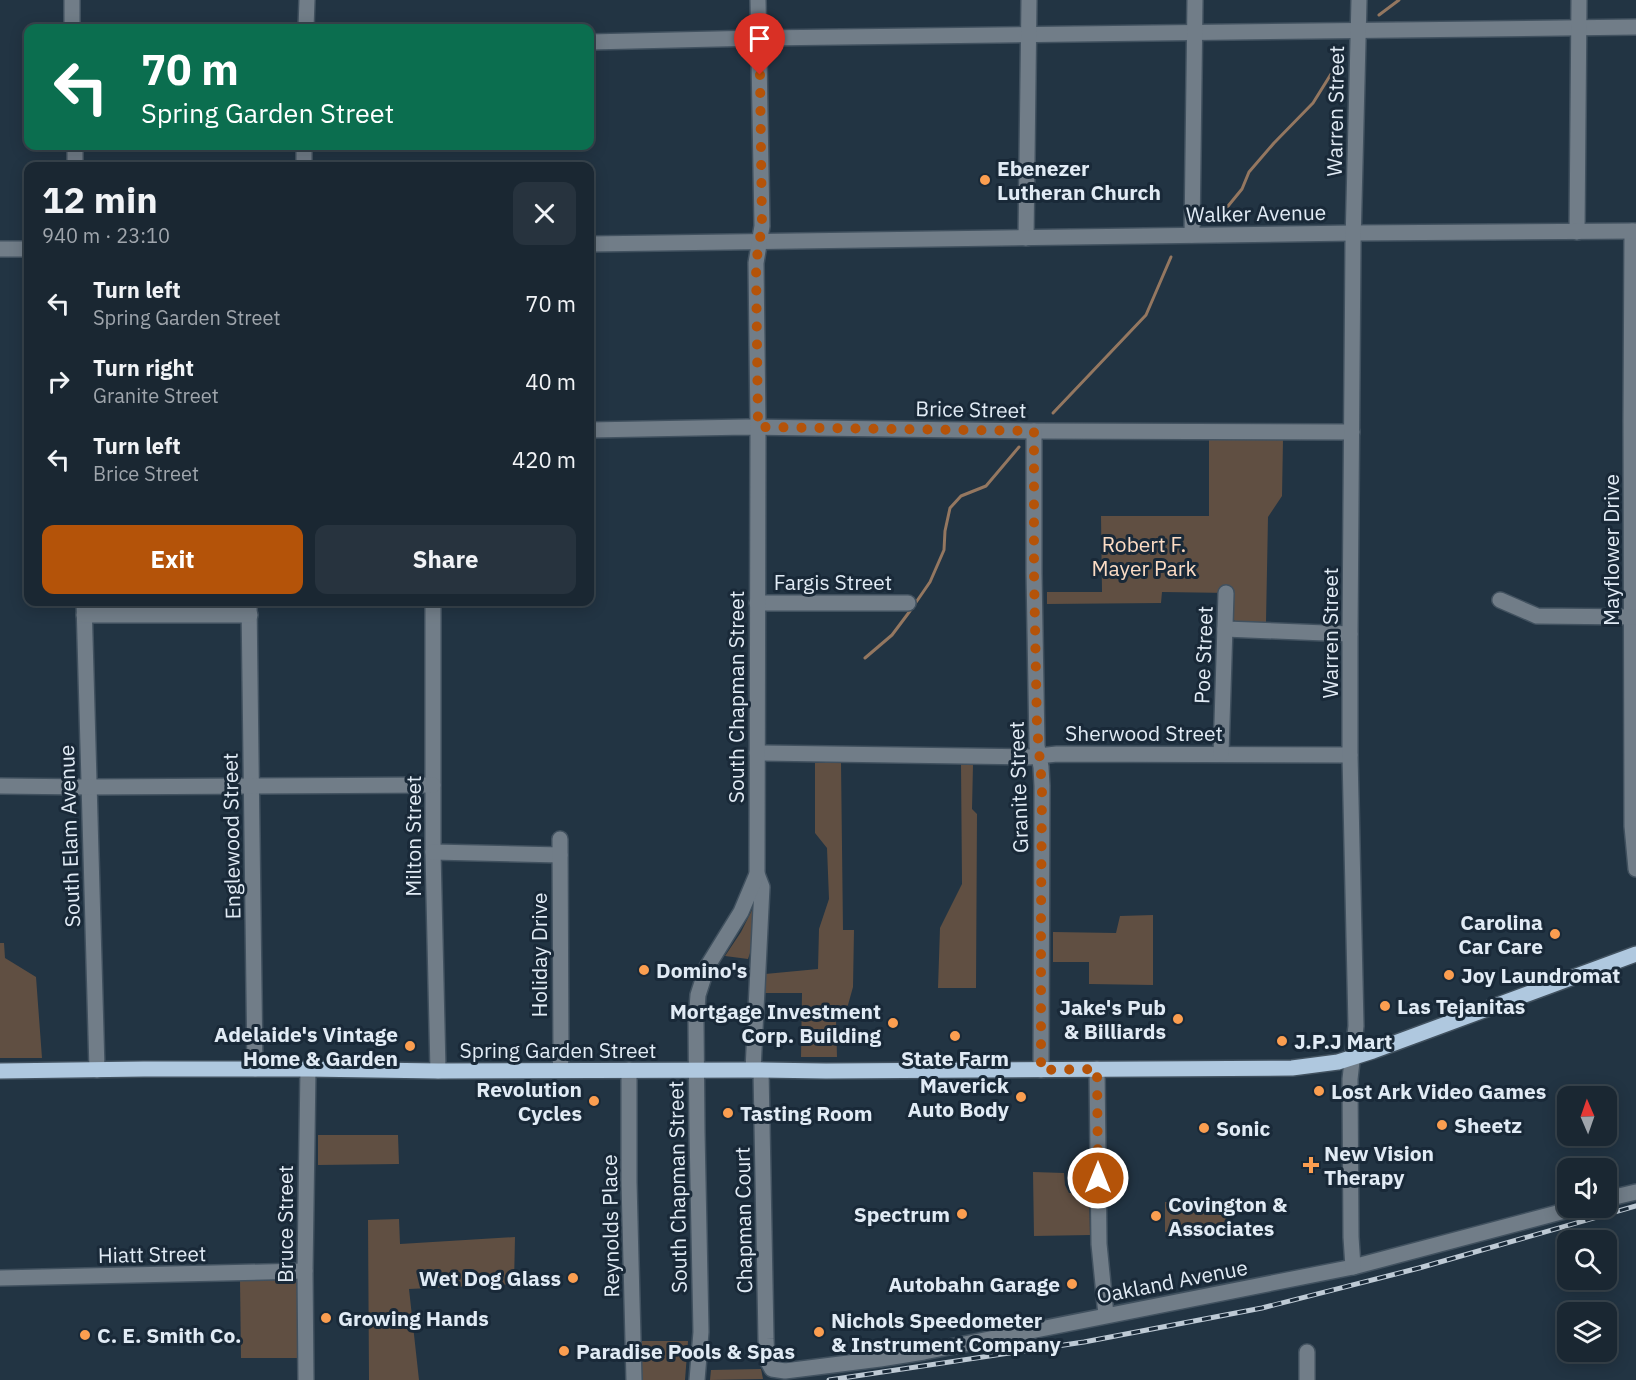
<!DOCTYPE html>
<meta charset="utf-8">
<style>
body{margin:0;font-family:"IBM Plex Sans",sans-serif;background:#27333e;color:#f1f3f6;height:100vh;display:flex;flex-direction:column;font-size:22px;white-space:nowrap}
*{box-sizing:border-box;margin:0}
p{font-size:20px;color:#9fa5ac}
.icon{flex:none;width:33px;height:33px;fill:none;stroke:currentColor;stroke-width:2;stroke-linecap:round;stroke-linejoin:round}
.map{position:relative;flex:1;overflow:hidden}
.sheet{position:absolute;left:24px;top:162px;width:570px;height:444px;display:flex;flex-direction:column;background:#1a2732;border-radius:12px;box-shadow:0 3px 15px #0003,0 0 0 2px #38444d}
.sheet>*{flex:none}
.guide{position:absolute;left:24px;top:24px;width:570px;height:126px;border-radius:12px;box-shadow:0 3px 15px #0003,0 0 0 2px #38444d;background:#0b6e4f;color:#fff;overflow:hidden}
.needle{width:39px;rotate:358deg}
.buttons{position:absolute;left:1557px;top:1086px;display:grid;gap:12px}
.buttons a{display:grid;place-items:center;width:60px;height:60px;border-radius:12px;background:#1a2732;box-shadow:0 3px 15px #0003,0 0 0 2px #38444d;font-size:30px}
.pin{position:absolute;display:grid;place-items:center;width:51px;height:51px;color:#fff;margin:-62px -26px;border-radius:50% 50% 50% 0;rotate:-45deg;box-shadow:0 0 6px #0007}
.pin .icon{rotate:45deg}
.me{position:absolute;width:66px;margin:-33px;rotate:0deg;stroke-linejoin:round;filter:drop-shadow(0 0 4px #0008)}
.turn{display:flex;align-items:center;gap:21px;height:126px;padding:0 18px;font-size:27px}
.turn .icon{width:78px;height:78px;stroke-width:2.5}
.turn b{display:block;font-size:42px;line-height:51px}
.round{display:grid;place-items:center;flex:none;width:63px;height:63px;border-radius:12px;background:#27333e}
.overview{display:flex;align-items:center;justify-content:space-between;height:102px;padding:0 18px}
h1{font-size:36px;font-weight:700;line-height:45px}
.primary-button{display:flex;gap:12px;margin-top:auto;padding:12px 18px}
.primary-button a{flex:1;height:69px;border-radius:12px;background:#b45309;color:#fff;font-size:24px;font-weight:700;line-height:69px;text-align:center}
.primary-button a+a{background:#27333e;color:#f1f3f6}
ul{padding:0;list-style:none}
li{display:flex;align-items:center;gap:18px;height:78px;padding:0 18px}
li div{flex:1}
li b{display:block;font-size:22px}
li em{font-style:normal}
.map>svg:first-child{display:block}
</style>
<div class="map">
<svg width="1636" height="1380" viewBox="0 0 1636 1380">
<rect width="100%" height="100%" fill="#223443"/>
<g fill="#604f42">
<polygon points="1209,440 1283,440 1282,496 1268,517 1266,622 1236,622 1232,618 1231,593 1162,592 1161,603 1047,604 1047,592 1102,592 1101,516 1209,516"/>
<polygon points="815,763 841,763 843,930 854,930 853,987 848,1005 836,1020 837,1057 801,1057 802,993 764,993 765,974 818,969 819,929 829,899 827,848 815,833"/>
<polygon points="961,764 973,765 972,809 977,814 976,988 938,988 940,928 962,884"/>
<polygon points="752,910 755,911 754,941 748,959 725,956 741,932"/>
<polygon points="1153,915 1153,985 1089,984 1089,962 1053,962 1053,932 1116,933 1120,916"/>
<polygon points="0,943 4,943 5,958 36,977 42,1058 0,1058"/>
<polygon points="318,1135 398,1135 399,1164 318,1165"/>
<polygon points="1033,1172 1064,1173 1065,1185 1069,1193 1089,1193 1090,1235 1034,1236"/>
<polygon points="1230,1201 1230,1232 1165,1232 1165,1202"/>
<polygon points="399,1219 400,1244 515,1237 514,1284 409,1289 419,1380 369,1380 368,1220"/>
<polygon points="297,1279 297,1358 241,1358 240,1280"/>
<polygon points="640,1341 688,1341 685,1380 641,1380"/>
<polygon points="761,1369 763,1379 710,1380 711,1370"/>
</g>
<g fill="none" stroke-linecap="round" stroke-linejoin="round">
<g stroke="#947760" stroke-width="3">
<polyline points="1379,15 1399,0"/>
<polyline points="1215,222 1242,189 1249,172 1274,143 1313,103 1341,58"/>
<polyline points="1053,413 1146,315 1171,257"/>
<polyline points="865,658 892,635 910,611 930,582 944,550 945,531 950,508 961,496 986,486 1019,447"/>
</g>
<g stroke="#41515f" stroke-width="18">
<g id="minor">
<polyline points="72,0 72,28"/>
<polyline points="306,28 307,0"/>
<polyline points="590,42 759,38 1636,27"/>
<polyline points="75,146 75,166"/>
<polyline points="304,146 304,166"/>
<polyline points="1632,231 1631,420 1632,826 1636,869"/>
<polyline points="1577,232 1579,0"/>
<polyline points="1192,235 1195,0"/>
<polyline points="1026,238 1029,0"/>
<polyline points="590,244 1353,233 1636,231"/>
<polyline points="0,249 28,249"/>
<polyline points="590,430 747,427 1034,431 1352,432"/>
<polyline points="1034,431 1034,573 1037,746 1041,767 1042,786 1041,1070"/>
<polyline points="1500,600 1537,616 1636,617"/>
<polyline points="84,602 97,1070"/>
<polyline points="249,602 255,1069"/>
<polyline points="433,602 433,852 438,1071"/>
<polyline points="757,603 908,603"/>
<polyline points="84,615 250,615"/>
<polyline points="1225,629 1350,634"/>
<polyline points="757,753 1029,757 1057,754 1350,755"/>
<polyline points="1221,754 1226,593"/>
<polyline points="0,786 88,787 433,785"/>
<polyline points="433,852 560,855"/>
<polyline points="1097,1069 1099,1244 1106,1315"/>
<polyline points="560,1070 561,1056 560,839"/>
<polyline points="629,1070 629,1182 634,1380"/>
<polyline points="753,1070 762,887 757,874"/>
<polyline points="761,1070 766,1339 767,1360 772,1369 785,1371 880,1359 924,1352 1353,1267 1576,1208"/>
<polyline points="1606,1199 1636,1192"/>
<polyline points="1353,1267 1351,1237 1350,1079 1356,1026 1350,755 1350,634 1353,243 1359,0"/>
<polyline points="0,1278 305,1271"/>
<polyline points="306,1380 305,1271 308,1069"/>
<polyline points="697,1380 701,1332 697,1132 696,1022 698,995 707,967 741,912 757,874 758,427 756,263 762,226 758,0"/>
<polyline points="1307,1380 1307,1352"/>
</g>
</g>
<g stroke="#41515f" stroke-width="18">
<polyline id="major" points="0,1071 144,1069 308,1069 438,1071 761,1070 826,1071 1292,1068 1338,1062 1373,1051 1636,954"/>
</g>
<use href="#minor" stroke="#717d88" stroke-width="15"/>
<use href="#major" stroke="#afc8df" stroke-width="15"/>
<g stroke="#becad5" stroke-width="5">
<polyline id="rail" points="829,1380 1084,1342 1262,1308 1419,1268 1636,1206"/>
</g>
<use href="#rail" stroke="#192938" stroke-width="3" stroke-dasharray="9" stroke-linecap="butt"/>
</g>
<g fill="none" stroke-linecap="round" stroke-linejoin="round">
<polyline stroke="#b45309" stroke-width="10" stroke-dasharray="0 18" points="760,75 762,226 756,263 758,427 1034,431 1034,573 1037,727 1042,786 1041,917 1041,1070 1097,1069 1098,1178"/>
</g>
<g fill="#fb9e50" stroke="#192938" stroke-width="2">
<circle cx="985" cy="180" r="6"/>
<circle cx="1555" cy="934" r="6"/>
<circle cx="644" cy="970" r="6"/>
<circle cx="1449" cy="975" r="6"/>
<circle cx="1385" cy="1006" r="6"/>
<circle cx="1178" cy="1019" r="6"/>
<circle cx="893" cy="1023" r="6"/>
<circle cx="955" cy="1036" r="6"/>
<circle cx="1282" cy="1041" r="6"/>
<circle cx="410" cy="1046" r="6"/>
<circle cx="1319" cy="1091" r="6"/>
<circle cx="1021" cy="1097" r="6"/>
<circle cx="594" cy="1101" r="6"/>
<circle cx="728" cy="1113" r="6"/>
<circle cx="1442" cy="1125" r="6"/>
<circle cx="1204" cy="1128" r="6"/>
<path d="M1308 1156h6v6h6v6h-6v6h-6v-6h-6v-6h6z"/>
<circle cx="962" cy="1214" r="6"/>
<circle cx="1156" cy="1216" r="6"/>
<circle cx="573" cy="1278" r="6"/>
<circle cx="1072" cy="1284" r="6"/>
<circle cx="326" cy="1318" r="6"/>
<circle cx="819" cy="1332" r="6"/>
<circle cx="85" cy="1335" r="6"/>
<circle cx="564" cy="1351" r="6"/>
</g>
<g text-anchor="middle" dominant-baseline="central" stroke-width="6" stroke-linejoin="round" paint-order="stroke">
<g font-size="21" fill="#e1ebf5" stroke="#192938">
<text transform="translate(1335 111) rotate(-89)">Warren Street</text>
<text transform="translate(1256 213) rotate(-1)">Walker Avenue</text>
<text transform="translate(971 409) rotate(1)">Brice Street</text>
<text transform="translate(1611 550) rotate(-90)">Mayflower Drive</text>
<text x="833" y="582">Fargis Street</text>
<text transform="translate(1330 633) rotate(-90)">Warren Street</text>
<text transform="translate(1203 655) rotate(-88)">Poe Street</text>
<text transform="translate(736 697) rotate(-90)">South Chapman Street</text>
<text x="1144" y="733">Sherwood Street</text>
<text transform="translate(1018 787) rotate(-92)">Granite Street</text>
<text transform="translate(69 836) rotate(-92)">South Elam Avenue</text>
<text transform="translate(231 836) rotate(-91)">Englewood Street</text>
<text transform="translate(413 836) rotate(-90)">Milton Street</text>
<text transform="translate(539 955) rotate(-90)">Holiday Drive</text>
<text x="558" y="1050">Spring Garden Street</text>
<text transform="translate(677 1187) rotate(-91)">South Chapman Street</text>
<text transform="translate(743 1220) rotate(-91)">Chapman Court</text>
<text transform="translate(285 1224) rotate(-90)">Bruce Street</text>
<text transform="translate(610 1226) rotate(-91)">Reynolds Place</text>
<text transform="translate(152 1254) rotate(-1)">Hiatt Street</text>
<text transform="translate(1172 1281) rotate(-11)">Oakland Avenue</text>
</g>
<g font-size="21" font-weight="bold" fill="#e1ebf5" stroke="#192938" text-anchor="start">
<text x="997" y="168">Ebenezer<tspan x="997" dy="24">Lutheran Church</tspan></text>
<text x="1543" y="922" text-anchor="end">Carolina<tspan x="1543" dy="24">Car Care</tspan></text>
<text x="656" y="970">Domino's</text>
<text x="1461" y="975">Joy Laundromat</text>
<text x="1397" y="1006">Las Tejanitas</text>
<text x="1166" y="1007" text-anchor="end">Jake's Pub<tspan x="1166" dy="24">&amp; Billiards</tspan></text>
<text x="881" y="1011" text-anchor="end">Mortgage Investment<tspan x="881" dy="24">Corp. Building</tspan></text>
<text x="398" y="1034" text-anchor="end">Adelaide's Vintage<tspan x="398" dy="24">Home &amp; Garden</tspan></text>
<text x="1294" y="1041">J.P.J Mart</text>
<text x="955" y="1058" text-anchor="middle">State Farm</text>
<text x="1009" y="1085" text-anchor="end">Maverick<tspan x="1009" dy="24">Auto Body</tspan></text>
<text x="582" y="1089" text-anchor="end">Revolution<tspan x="582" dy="24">Cycles</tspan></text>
<text x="1331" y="1091">Lost Ark Video Games</text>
<text x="740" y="1113">Tasting Room</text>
<text x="1454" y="1125">Sheetz</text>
<text x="1216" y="1128">Sonic</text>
<text x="1324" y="1153">New Vision<tspan x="1324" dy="24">Therapy</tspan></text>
<text x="1168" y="1204">Covington &amp;<tspan x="1168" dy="24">Associates</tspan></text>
<text x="950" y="1214" text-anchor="end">Spectrum</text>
<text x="561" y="1278" text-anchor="end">Wet Dog Glass</text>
<text x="1060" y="1284" text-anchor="end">Autobahn Garage</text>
<text x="338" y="1318">Growing Hands</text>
<text x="831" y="1320">Nichols Speedometer<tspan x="831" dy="24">&amp; Instrument Company</tspan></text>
<text x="97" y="1335">C. E. Smith Co.</text>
<text x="576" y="1351">Paradise Pools &amp; Spas</text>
</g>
<g font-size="21" fill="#fcdcc4" stroke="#192938">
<text x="1144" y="544">Robert F.<tspan x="1144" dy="24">Mayer Park</tspan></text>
</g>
</g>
</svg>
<div class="buttons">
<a><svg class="needle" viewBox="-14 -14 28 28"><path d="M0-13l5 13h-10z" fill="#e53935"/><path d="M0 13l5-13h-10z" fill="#9fa5ac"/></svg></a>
<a><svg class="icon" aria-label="sound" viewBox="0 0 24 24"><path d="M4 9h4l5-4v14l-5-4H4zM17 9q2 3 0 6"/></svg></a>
<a><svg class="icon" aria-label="search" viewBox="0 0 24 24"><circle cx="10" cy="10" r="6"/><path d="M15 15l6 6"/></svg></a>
<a><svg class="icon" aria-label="layers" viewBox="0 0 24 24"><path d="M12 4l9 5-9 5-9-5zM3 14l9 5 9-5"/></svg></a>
</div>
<div class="pin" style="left:760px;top:75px;background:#d93025"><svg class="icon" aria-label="arrive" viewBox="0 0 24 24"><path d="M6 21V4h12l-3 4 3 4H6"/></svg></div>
<svg class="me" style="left:1098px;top:1178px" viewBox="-20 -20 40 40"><circle r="17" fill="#b45309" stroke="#fff" stroke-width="3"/><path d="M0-11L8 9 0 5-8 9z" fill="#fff"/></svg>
<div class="guide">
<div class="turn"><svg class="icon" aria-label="left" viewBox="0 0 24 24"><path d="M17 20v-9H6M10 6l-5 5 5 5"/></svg><div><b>70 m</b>Spring Garden Street</div></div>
</div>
<section class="sheet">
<div class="overview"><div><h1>12 min</h1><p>940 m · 23:10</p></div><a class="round"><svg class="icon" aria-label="close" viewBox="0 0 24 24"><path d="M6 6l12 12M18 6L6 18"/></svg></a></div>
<ul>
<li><svg class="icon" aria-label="left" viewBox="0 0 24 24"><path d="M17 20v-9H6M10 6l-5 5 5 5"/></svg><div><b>Turn left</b><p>Spring Garden Street</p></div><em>70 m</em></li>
<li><svg class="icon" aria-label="right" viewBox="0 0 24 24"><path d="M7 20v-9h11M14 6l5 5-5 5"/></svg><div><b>Turn right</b><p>Granite Street</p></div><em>40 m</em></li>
<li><svg class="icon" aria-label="left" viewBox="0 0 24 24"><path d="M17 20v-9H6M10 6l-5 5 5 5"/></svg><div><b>Turn left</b><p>Brice Street</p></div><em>420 m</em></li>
</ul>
<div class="primary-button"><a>Exit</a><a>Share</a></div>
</section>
</div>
